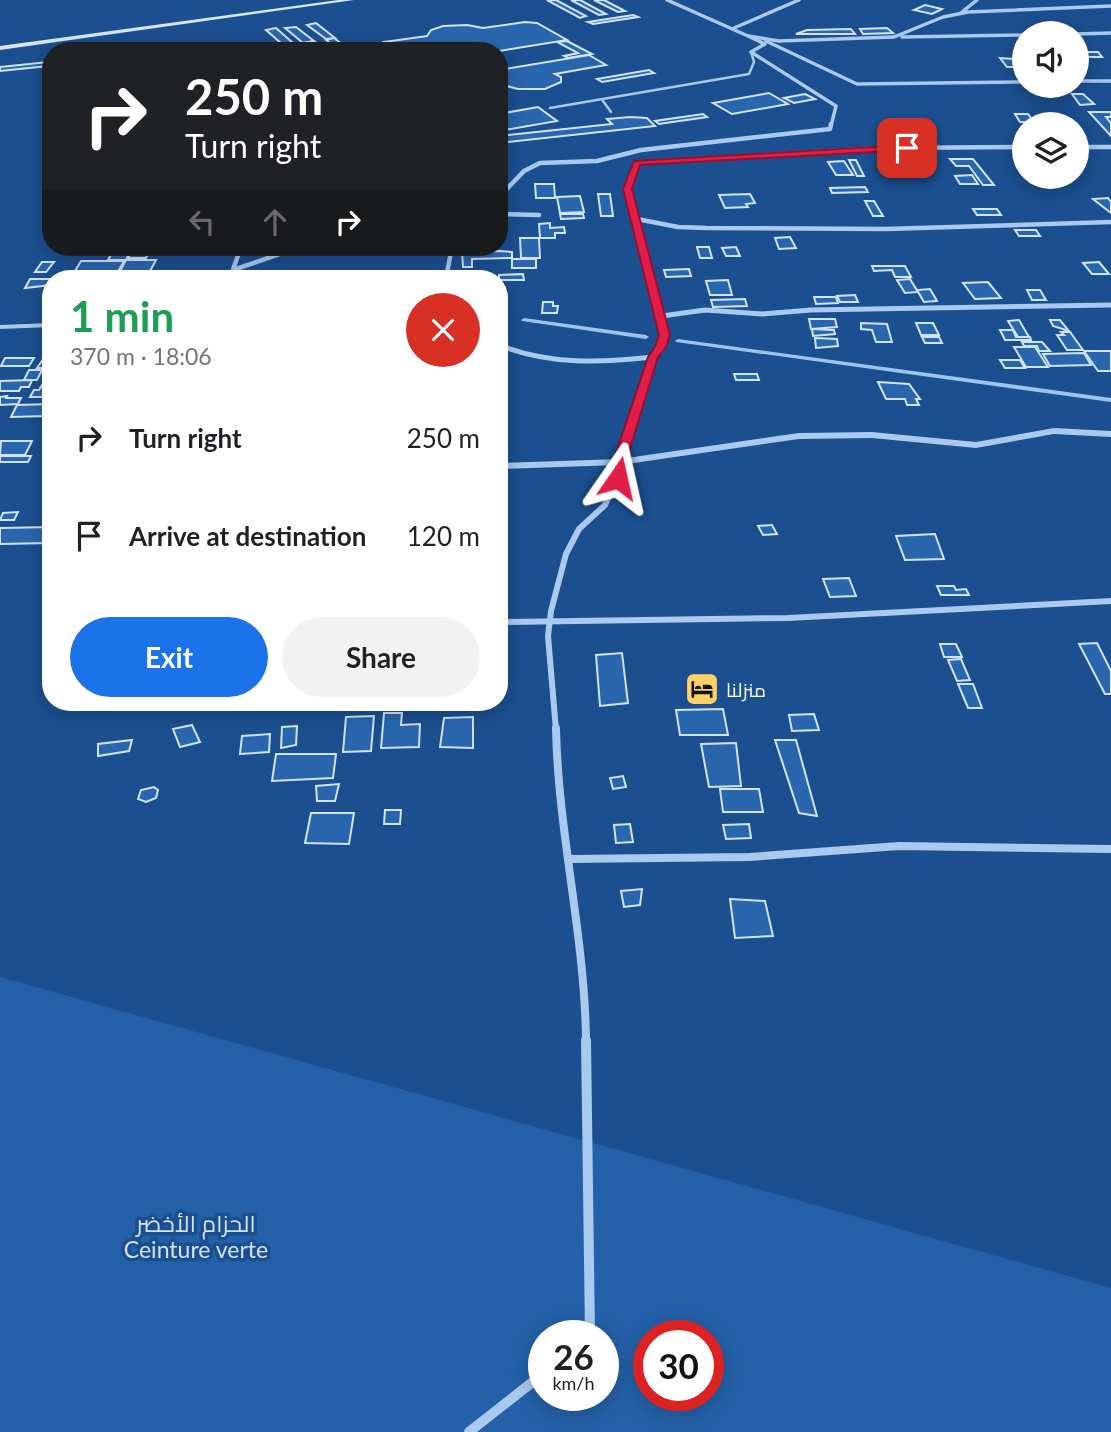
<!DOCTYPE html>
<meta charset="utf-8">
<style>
body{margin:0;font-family:Lato,Cairo,sans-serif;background:#f2f2f2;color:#202124;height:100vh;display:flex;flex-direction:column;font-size:26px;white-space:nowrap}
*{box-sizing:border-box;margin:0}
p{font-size:23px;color:#757577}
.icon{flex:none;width:38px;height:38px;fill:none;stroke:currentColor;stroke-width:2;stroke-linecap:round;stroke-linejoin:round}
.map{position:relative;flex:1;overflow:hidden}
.sheet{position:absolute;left:42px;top:270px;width:466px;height:441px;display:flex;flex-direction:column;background:#fff;border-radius:28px;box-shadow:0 4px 18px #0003}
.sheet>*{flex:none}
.guide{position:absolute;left:42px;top:42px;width:466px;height:214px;border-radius:28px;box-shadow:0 4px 18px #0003;background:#202124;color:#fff;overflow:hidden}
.buttons{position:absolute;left:1012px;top:21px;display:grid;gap:14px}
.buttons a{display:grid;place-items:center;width:77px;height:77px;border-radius:50%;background:#fff;box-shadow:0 4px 18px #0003;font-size:35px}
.speed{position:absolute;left:528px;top:1320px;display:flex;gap:14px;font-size:35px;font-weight:700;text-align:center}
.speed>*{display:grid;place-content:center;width:91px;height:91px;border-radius:50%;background:#fff;box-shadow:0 4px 18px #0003;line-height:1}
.speed small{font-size:18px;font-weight:400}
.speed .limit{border:10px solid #d22;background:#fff;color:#111}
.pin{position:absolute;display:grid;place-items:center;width:60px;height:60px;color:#fff;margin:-30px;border-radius:14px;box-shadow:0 4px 10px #0006}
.me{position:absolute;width:77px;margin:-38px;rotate:11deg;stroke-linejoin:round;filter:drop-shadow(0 0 5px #0008)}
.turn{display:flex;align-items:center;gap:24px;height:147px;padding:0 28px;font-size:32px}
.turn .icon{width:91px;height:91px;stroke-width:2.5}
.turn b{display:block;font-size:49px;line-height:60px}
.lanes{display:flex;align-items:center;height:66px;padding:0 28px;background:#0003;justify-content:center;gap:35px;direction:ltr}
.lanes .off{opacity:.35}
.round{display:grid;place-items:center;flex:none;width:74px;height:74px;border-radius:37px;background:#f2f2f2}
.headline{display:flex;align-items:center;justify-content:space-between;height:119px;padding:0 28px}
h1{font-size:42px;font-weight:700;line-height:52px;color:#1e9e55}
.primary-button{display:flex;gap:14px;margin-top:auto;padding:14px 28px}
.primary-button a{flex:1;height:80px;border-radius:42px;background:#1a73e8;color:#fff;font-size:28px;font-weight:700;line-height:80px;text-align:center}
.primary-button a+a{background:#f2f2f2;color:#202124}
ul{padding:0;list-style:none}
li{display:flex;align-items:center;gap:21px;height:98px;padding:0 28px}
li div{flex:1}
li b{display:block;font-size:26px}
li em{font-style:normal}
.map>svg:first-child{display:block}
</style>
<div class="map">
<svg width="1111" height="1432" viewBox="0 0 1111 1432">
<rect width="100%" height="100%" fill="#1b4f8f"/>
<path fill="#2461a8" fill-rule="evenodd" d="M0 977 1111 1288V1432H0ZM544 1335H604V1395H544ZM649 1335H709V1395H649Z"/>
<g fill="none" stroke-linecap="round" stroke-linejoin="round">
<g fill="#9cc4f0" fill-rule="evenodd">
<polygon points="524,318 646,335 649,337 646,339 522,321 521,320"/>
<polygon points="678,339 1111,398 1111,402 676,342 675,341"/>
</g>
</g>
<g fill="#2a66ad" stroke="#cfe3fa" stroke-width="2">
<polygon points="547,0 556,0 586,16 580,18"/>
<polygon points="571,0 580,0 606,14 599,15"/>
<polygon points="594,0 604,0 625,11 618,12"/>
<polygon points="925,5 942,9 932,14 914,10"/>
<polygon points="633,15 638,17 593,24 588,22"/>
<polygon points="525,22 537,23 567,40 499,51 384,51 378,46 387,45 384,42 427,36 431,30 443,26 467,25 483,28"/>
<polygon points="316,23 335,38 326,39 307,25"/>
<polygon points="296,27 314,41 303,43 285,28"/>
<polygon points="276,28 302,51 290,51 266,30"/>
<polygon points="887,28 893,33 863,34 860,29"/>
<polygon points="851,29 855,34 796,34 807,30"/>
<polygon points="334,38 351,51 341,51 326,40"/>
<polygon points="314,41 327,51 313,51 302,43"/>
<polygon points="567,41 592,54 568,58 564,56 578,53 557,42"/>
<polygon points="1076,52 1098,52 1102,57 1076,57"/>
<polygon points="589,55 606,65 555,74 561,77 561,82 545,89 518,89 499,84 499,70"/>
<polygon points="1000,58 1014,59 1021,67 1007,67"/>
<polygon points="48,62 48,66 0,71 0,67"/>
<polygon points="649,70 654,73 602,82 597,79"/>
<polygon points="769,93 788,104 732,114 713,103"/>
<polygon points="805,94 815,99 794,103 784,98"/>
<polygon points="1072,94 1083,94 1094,104 1080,105"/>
<polygon points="538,107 557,121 499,131 499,114"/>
<polygon points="1089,112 1111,112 1111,117 1106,117 1111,123 1111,136"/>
<polygon points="703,114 707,117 659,124 655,121"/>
<polygon points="1015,114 1028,114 1034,122 1020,122"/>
<polygon points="630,117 647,118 655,126 499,143 499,136 612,124 607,119"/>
<polygon points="950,159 973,159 994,185 983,185 969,166 956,166"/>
<polygon points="849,160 856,160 864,176 857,176"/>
<polygon points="844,161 853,175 836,175 828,162"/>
<polygon points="972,175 978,184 960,184 955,176"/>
<polygon points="535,184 554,184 555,198 536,198"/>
<polygon points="865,187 868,192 832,193 830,188"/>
<polygon points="598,194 610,194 613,216 601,216"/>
<polygon points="750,194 755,203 746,204 748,207 725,208 719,195"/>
<polygon points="580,196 584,212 560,213 557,197"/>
<polygon points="1108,198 1111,202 1111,213 1093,199"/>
<polygon points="865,201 874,201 883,216 873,216"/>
<polygon points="973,209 997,209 1001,215 977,215"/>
<polygon points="560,214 583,214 584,218 561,219"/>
<polygon points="550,223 550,228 564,227 565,233 555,233 555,238 540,238 539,224"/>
<polygon points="1015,230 1036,230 1040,236 1019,236"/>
<polygon points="790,237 796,248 779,249 775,238"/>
<polygon points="520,238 539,238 540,258 521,258"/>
<polygon points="697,247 709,247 712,258 700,258"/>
<polygon points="736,247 740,256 726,256 722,248"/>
<polygon points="392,249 392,254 364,255 365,250"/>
<polygon points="131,250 126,260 108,260 113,251"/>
<polygon points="133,250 150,250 146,258 128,258"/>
<polygon points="501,251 512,252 512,258 472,259 472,267 463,267 462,252"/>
<rect x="512" y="259" width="24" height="9"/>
<polygon points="126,260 156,260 149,273 134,274 146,274 144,277 117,277"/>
<polygon points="81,261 124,261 115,277 87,277 90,271 75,271"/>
<polygon points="42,262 54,262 46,272 35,272"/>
<polygon points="1099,262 1109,274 1092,274 1083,263"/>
<polygon points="872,266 905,266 911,277 895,277 892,270 874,271"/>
<polygon points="689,269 691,276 666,277 664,270"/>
<polygon points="185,271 184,276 155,277 157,272"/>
<polygon points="523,274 524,280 499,280 499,275"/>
<polygon points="30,279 51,279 51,285 25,288"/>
<polygon points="910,279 918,292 905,293 897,280"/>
<polygon points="728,280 732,295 710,295 706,281"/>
<polygon points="988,282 1001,298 975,299 963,283"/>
<polygon points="930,289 937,301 924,302 917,290"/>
<polygon points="1027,290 1040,290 1046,300 1032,300"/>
<polygon points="855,295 858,302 840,302 837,296"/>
<polygon points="814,297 836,297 838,303 816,304"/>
<polygon points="745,299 747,306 713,307 711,300"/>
<polygon points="543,302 553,302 553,306 558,306 557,313 542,313"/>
<polygon points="809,319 835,319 837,327 811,329"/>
<polygon points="1019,320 1029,337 1018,337 1008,321"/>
<polygon points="1050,320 1060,320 1069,331 1053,326"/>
<polygon points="861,323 887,324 892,342 876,342 872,330 861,329"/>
<polygon points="916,323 933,323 939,335 921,335"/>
<polygon points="812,329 834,330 835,334 813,336"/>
<polygon points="1000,330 1013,330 1016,337 1030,337 1031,340 1005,340"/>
<polygon points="1061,332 1070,332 1083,350 1067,350 1057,335 1064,335"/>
<polygon points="922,337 939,337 942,343 925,343"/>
<polygon points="815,338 837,339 838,346 816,348"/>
<polygon points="1022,342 1042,342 1050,351 1039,351 1037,346 1024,346"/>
<polygon points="1014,347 1035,347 1048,367 1026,367"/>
<polygon points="1084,351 1111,351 1111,371 1098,371"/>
<polygon points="1084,353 1091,365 1050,366 1043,354"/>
<polygon points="5,358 34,358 29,366 1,366"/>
<polygon points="44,358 51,358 51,368 37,368"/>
<polygon points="1000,360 1020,360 1025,368 1005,368"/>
<polygon points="29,370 42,370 37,380 24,380"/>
<polygon points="734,374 757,374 759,380 736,380"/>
<polygon points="32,380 29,387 21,387 19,391 0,391 0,381"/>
<polygon points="878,382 909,384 920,399 916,399 919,405 907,405 905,399 886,399"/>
<polygon points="42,385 51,385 51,397 30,397 34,390 39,390"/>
<polygon points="7,396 6,398 21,398 18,404 0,405 0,397"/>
<polygon points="51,404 47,416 11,417 17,405"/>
<polygon points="1,441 32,441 25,455 0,455"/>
<polygon points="0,456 31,456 28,462 0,462"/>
<polygon points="18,512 14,520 0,520 3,513"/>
<polygon points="772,525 777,534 763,535 758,526"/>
<polygon points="51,527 51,543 0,544 0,528"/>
<polygon points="935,534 944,559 905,560 896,536"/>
<polygon points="849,578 856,596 830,597 823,579"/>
<polygon points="937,586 954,586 956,590 966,589 969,595 941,595"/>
<polygon points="1097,643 1111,671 1111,694 1105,694 1079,644"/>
<polygon points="940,644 956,644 962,657 944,657"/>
<polygon points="622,653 628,703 600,706 596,655"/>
<polygon points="961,659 970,680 957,681 948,660"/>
<polygon points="958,684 973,684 982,708 968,708"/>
<polygon points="327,702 344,702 343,709 326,710"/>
<polygon points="723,709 728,735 680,735 676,710"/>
<polygon points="384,713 402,713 401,725 420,724 419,747 381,748"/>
<polygon points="814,714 819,730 792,731 789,715"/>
<polygon points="374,716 371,751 343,752 346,717"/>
<polygon points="473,717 473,748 440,747 444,718"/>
<polygon points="192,725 200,742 180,747 173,729"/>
<polygon points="297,726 296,745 281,748 282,727"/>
<polygon points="270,734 269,752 240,754 242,736"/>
<polygon points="132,740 129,751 98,756 98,744"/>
<polygon points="775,740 796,740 817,816 799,813"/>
<polygon points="736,743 741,786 709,787 701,744"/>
<polygon points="276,754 336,754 333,778 272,781"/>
<polygon points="623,776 626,787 613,789 610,778"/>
<polygon points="339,784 335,801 317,801 316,786"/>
<polygon points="154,787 158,790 156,798 146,802 138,799 141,790"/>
<polygon points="720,789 759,789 763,812 723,812"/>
<polygon points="385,810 401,810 400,824 384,824"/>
<polygon points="311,813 354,813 349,844 305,843"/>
<polygon points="630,824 633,842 616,843 614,825"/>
<polygon points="749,824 751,838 726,839 723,825"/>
<polygon points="642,889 640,905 624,907 621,891"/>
<polygon points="730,899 765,901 773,936 735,938"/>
</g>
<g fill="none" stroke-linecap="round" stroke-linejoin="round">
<g stroke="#a9c9ee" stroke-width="2.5">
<polyline points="603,101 611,112"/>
<polyline points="550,108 749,74 754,62 751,52"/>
</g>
<g stroke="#a9c9ee" stroke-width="3.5">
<polyline points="667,0 748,36 779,41 894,37 943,17 968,12 1111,6"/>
<polyline points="962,12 977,0"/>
<polyline points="734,28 799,0"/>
<polyline points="1076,34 1111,33"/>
<polyline points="748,36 765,44 751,52 836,106 831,126"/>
<polyline points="902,37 1024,35"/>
<polyline points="766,41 857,84 1024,82"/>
<polyline points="1076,81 1111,81"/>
</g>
<g stroke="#a9c9ee" stroke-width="4.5">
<polyline points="1076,147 1111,147"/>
<polyline points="499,197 524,171 540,163 597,161 641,150 830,129 831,124"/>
<polyline points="499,214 539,215"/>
<polyline points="637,219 678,227 707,228 886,229 1111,222"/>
<polyline points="233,270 300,247"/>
<polyline points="230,278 241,247"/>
<polyline points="446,278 452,247"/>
<polyline points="651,284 628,189 637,163 882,148 1024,147"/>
</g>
<g stroke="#a9c9ee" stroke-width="5">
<polyline points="651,282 662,316 705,310 762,314 811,310 1111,305"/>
<path d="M499 345C550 365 600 363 653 357"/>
<polyline points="616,481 653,357 663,338 662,316"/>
</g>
<g stroke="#a9c9ee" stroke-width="6">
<polyline points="499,622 788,618 1111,601"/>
<polyline points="556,730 548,636 551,611 566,554 579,529 605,505 617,480"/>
</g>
<g stroke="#a9c9ee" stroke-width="8">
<path d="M556 728C558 833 585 936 586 1041"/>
<polyline points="568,859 749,857 899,846 1111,849"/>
</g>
<g stroke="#a9c9ee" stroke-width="10">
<polyline points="586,1040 590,1335"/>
<polyline points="469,1432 544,1373"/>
</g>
<g fill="#a9c9ee" fill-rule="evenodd">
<polygon points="51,323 51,327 0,329 0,325"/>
<polygon points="1054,428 1111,431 1111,437 1054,434 976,448 872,438 799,439 620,465 499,469 499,463 620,459 799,433 872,432 976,442"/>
</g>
<polygon fill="#d6e6fa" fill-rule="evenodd" points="338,0 354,0 0,50 0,46"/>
</g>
<polygon fill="#e11d48" stroke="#92132f" stroke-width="2" points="907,145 910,150 640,165 632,189 670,335 666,347 658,357 626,462 623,481 614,481 613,462 648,357 655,347 659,335 623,189 634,161"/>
<defs>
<g id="hotel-square" transform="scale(1.75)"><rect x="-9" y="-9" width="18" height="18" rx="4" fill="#ffd166" stroke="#1b4f8f"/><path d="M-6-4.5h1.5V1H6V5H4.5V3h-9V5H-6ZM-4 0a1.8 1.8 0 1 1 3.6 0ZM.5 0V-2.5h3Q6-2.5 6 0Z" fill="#111"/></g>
</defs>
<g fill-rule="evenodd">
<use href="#hotel-square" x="702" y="689"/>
</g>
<g text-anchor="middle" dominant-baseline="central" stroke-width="7" stroke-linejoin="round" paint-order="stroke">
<g font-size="19" fill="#fff" stroke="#1b4f8f" text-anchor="start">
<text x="726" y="689">منزلنا</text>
</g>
<g font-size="23" fill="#cfe3fa" stroke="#1b4f8f">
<text x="196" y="1223">الحزام الأخضر<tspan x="196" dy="26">Ceinture verte</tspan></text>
</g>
</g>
</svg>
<div class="buttons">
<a><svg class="icon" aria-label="sound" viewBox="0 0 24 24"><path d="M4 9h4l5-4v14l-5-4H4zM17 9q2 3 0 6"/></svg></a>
<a><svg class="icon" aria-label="layers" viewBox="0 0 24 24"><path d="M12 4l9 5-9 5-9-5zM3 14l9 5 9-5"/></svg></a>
</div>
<div class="speed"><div>26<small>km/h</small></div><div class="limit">30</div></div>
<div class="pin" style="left:907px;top:148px;background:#d93025"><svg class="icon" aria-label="arrive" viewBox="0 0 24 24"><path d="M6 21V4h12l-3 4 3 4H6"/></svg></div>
<svg class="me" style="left:618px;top:478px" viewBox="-20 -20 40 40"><path d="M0-17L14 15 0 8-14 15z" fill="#e11d48" stroke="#fff" stroke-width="4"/></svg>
<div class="guide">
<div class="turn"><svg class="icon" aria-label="right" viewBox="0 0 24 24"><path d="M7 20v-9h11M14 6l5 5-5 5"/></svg><div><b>250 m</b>Turn right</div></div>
<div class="lanes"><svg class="icon off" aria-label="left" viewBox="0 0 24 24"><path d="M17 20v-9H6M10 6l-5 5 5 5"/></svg><svg class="icon off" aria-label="ahead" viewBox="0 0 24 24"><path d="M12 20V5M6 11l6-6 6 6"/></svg><svg class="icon" aria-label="right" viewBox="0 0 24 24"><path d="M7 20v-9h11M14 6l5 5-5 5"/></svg></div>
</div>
<section class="sheet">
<div class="headline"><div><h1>1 min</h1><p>370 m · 18:06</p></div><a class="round" style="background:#d93025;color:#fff"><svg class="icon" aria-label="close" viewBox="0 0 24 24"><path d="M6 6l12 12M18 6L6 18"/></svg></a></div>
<ul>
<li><svg class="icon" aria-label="right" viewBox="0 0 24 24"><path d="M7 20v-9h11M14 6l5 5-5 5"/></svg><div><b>Turn right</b></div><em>250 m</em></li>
<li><svg class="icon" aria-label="arrive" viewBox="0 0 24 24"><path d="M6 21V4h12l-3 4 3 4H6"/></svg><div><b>Arrive at destination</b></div><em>120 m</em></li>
</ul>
<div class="primary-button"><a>Exit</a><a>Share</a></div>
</section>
</div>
